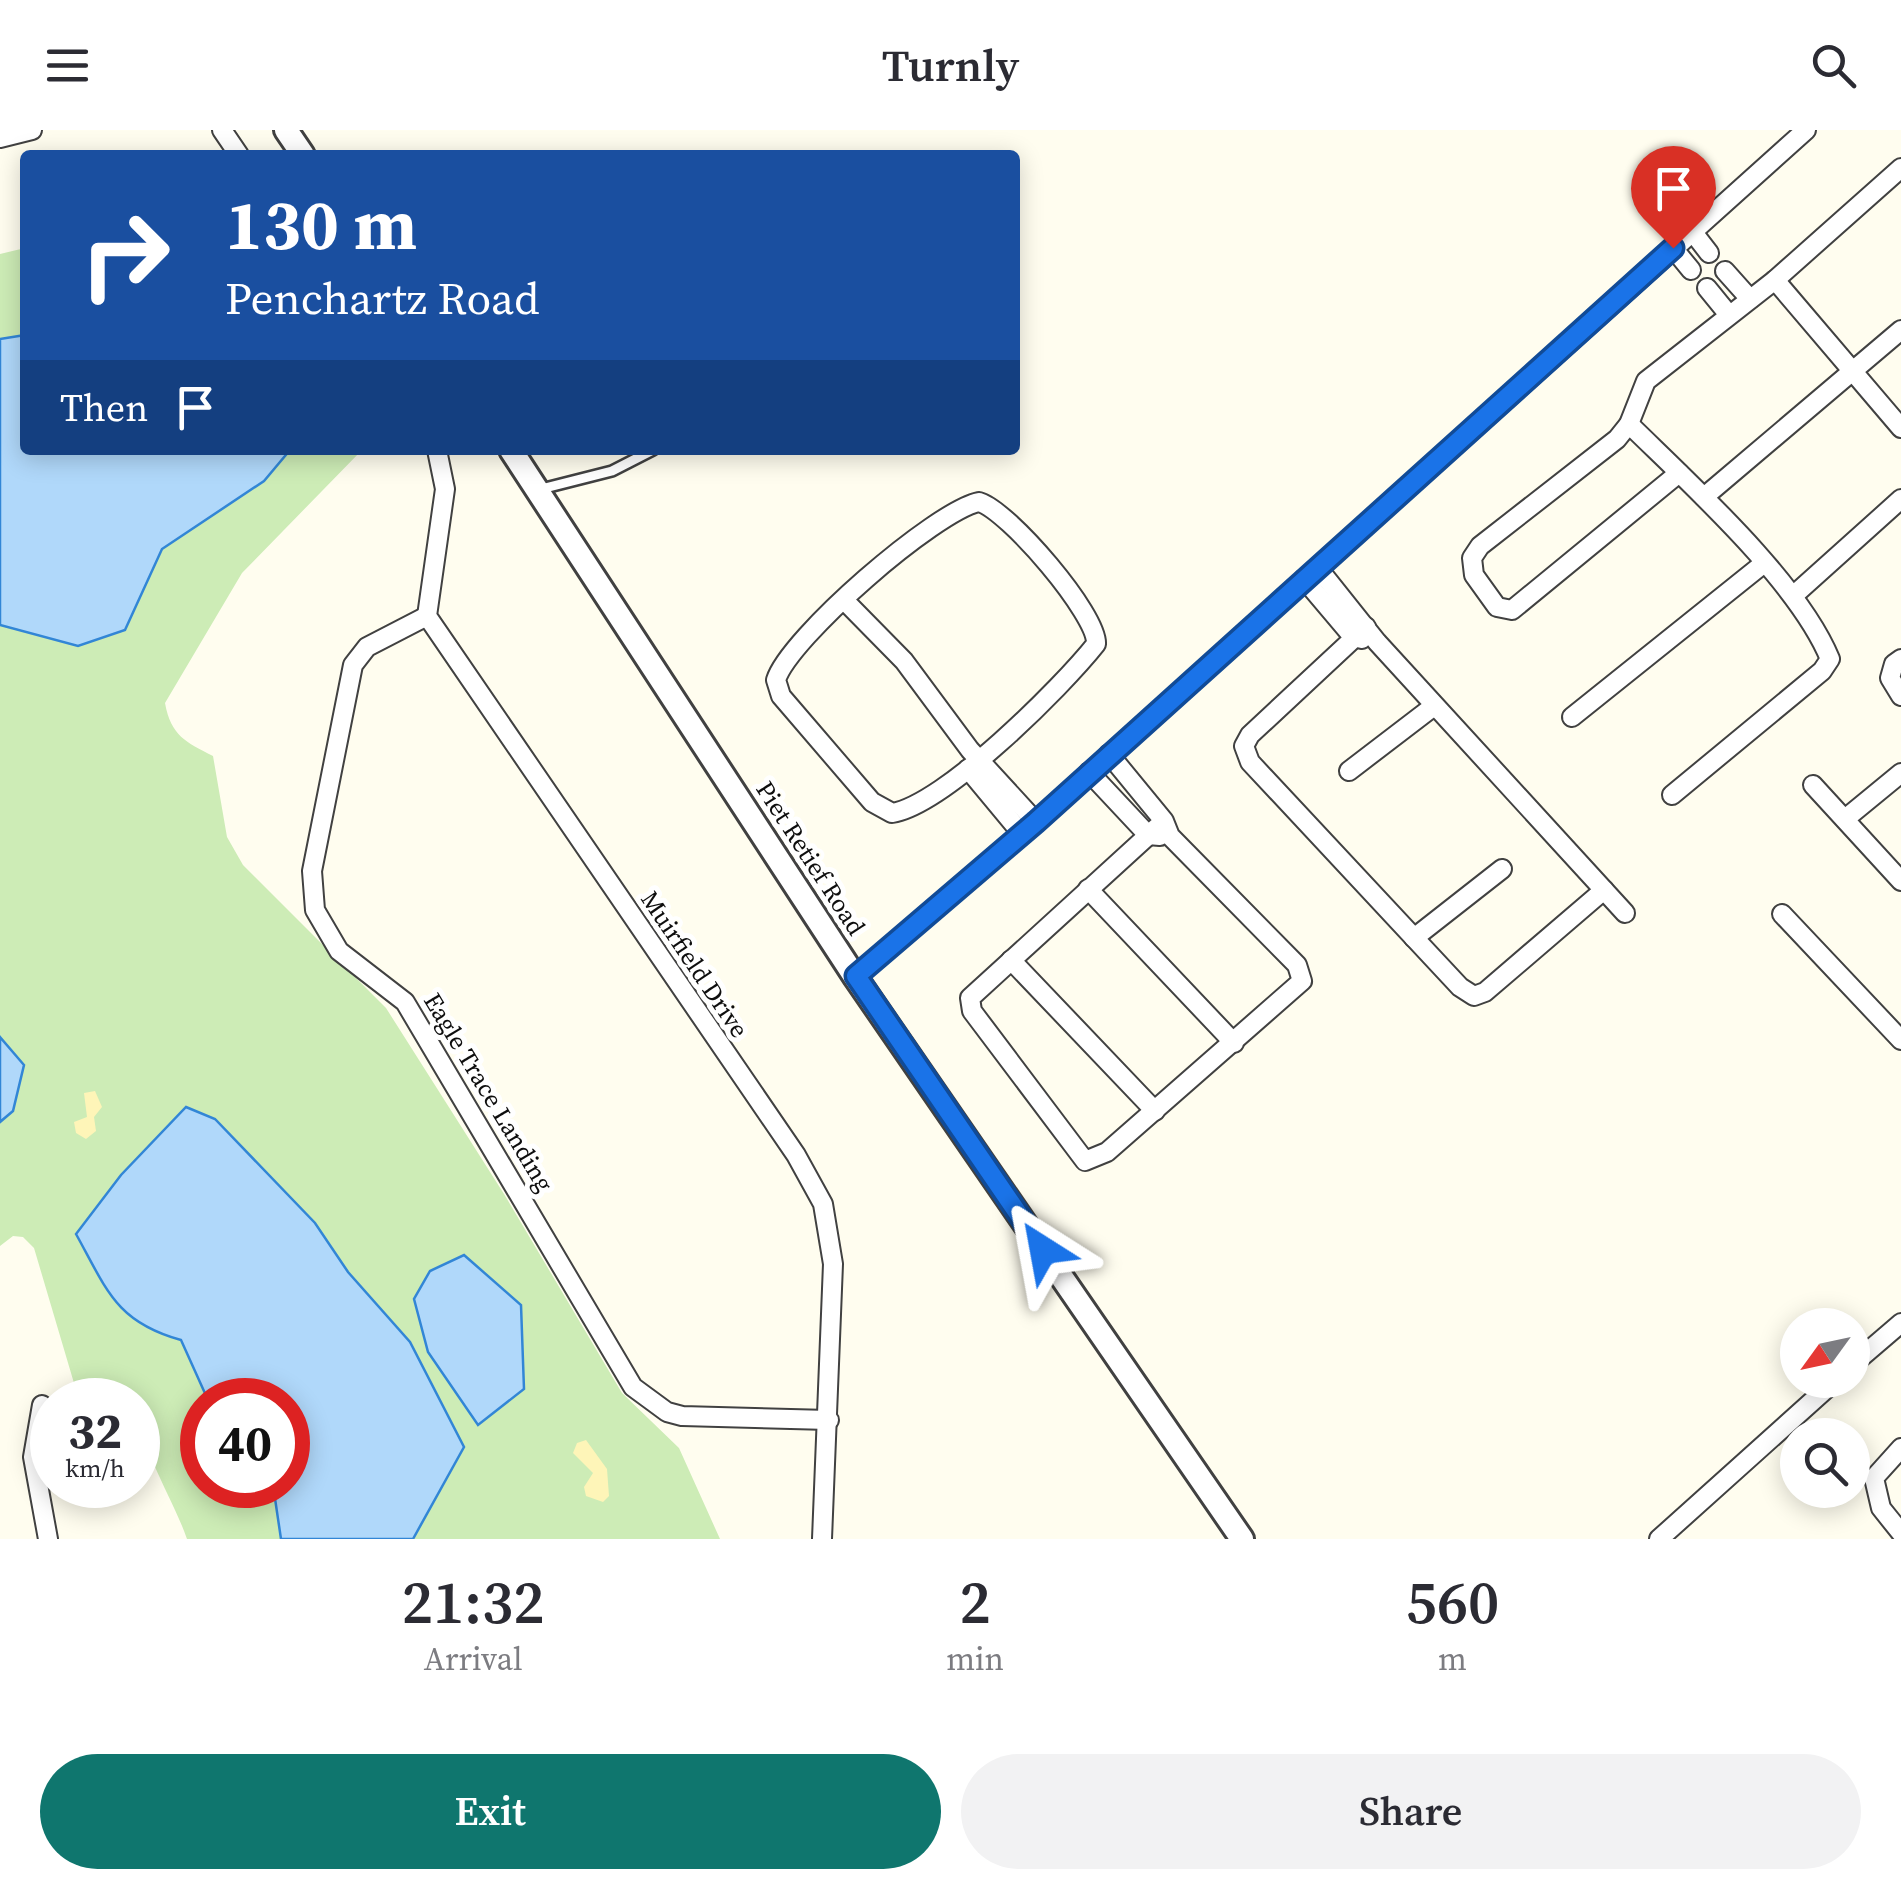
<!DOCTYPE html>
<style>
body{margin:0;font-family:"Source Serif 4",serif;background:#f2f2f3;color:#2b2b33;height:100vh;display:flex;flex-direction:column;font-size:38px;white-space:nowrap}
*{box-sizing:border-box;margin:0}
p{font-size:32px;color:#7c7c81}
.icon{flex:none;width:55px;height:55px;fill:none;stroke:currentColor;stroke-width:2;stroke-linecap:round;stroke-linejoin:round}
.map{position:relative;height:1409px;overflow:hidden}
.details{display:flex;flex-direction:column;background:#fff;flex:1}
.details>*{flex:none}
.guide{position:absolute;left:20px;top:20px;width:1000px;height:305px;border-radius:10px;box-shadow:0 5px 25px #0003;background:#1a4fa0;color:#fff;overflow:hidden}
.needle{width:65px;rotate:237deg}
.fabs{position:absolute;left:1780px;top:1178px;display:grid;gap:20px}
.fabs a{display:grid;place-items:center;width:90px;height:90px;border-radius:50%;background:#fff;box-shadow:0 5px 25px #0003;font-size:50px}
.speed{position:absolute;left:30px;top:1248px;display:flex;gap:20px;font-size:50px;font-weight:700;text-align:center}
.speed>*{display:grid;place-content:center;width:130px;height:130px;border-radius:50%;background:#fff;box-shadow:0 5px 25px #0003;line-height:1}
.speed small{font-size:25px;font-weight:400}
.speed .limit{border:15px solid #d22;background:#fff;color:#111}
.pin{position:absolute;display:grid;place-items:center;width:85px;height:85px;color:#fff;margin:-102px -42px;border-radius:50% 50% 50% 0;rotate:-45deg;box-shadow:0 0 10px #0007}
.pin .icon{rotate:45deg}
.me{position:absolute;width:110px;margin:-55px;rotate:326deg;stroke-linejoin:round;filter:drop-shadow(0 0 8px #0008)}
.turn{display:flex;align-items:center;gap:35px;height:210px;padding:0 40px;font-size:45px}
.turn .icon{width:130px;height:130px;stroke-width:2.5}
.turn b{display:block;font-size:70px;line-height:85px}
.then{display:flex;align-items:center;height:95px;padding:0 40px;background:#0003;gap:20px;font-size:38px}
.eta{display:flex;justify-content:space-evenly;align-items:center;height:170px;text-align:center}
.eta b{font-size:60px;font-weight:600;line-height:70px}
.primary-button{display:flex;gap:20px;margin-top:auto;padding:20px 40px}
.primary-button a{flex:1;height:115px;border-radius:60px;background:#0f766e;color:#fff;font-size:40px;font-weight:600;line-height:115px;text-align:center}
.primary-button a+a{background:#f2f2f3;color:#2b2b33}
header{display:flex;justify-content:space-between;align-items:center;height:130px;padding:0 40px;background:#fff;font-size:45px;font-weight:600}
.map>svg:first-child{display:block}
</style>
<header><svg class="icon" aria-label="menu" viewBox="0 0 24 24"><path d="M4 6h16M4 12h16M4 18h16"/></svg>Turnly<svg class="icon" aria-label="search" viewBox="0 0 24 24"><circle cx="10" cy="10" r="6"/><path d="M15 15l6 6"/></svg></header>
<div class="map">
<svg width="1901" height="1409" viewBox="0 0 1901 1409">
<rect width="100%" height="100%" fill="#fffdef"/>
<path fill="#cdecb6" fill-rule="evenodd" d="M25 118V320H362L242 443 165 573C171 606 186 612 213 626L227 707 243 735 386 878 504 1064 622 1263 679 1318 720 1409H187C171 1363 138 1318 138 1270H79L34 1118 23 1107 13 1106 0 1116V124ZM202 1270H288V1355H202Z"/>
<g fill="#fef5b8">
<polygon points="95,961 102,977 94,987 96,1001 86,1009 76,1003 74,992 87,987 84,963"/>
<polygon points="586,1310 607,1339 609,1366 603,1372 586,1366 584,1357 593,1343 573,1323 577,1313"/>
</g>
<g fill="#b0d8fa" stroke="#3286d6" stroke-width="2.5">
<polygon points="25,205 25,320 290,320 264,351 162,419 125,500 78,516 0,495 0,209"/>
<polygon points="0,907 24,935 13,981 0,992"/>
<path d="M186 977 215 989 315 1093 348 1142 410 1212 464 1317 413 1409H281L273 1355H288V1270H208L181 1210C116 1192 107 1160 76 1104L121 1045Z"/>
<polygon points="464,1125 521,1175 524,1259 478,1295 428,1222 414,1169 430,1141"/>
</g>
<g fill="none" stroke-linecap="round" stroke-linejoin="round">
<g stroke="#414141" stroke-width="14">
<polyline id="service" points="541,359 612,341 653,320"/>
</g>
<g stroke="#414141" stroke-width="22">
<g id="minor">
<polyline points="222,0 239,25"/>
<polyline points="0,8 32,0"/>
<polyline points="1692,101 1709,123"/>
<polyline points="1673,118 1691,140"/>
<polyline points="1725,141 1750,169"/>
<polyline points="1775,150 1901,298"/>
<polyline points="1707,158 1729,185"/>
<path d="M1629 294C1690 354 1798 451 1830 529L1822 541 1672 665"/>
<polyline points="437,320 445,359 427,486 796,1025 823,1074 833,1134 822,1409"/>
<polyline points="1679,343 1512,480 1497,477 1474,445 1472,428 1480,416 1617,309 1629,294 1646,251 1775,150 1901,38"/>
<polyline points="1704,367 1901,200"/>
<path d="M979 372C1008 380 1098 485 1096 514 1062 557 944 675 892 683L872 672 781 566 776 550C789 508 935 381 979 372Z"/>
<polyline points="1318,438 1377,512 1625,783"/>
<polyline points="1304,449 1353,507 1362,509"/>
<polyline points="1793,466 1901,369"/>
<polyline points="845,471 904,531 970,620 1036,692"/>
<polyline points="427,486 367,517 353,535 312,741 315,780 339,821 405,872 633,1257 667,1282 682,1286 829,1290"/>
<polyline points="1366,497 1250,605 1244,616 1250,632 1460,857 1474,866 1485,862 1604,760"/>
<polyline points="1901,529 1894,534 1890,548 1901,566"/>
<polyline points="1572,587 1763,434"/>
<polyline points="1109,624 1164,691 1170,706 1297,835 1302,851 1107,1022 1085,1031 972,881 970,868 1164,691"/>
<polyline points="968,639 1022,704"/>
<polyline points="1349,641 1434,576"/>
<polyline points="1089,642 1148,705 1160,706"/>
<polyline points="1813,655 1901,751"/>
<polyline points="1845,689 1901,643"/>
<polyline points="1088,759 1234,913"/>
<polyline points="1782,784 1901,910"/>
<polyline points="1414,808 1502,739"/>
<polyline points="1011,830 1155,981"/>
<polyline points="855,847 1036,692 1806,0"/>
<polyline points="1852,1235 1901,1193"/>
<polyline points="42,1275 33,1327 48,1409"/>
<polyline points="1901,1318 1874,1348 1881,1378 1901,1403"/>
<polyline points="1659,1409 1836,1250"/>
</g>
</g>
<g stroke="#414141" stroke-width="28">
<g id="tertiary">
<polyline points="286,0 303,25"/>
<polyline points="511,320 855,847 1242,1409"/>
</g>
</g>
<use href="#service" stroke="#fff" stroke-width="9"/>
<use href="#minor" stroke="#fff" stroke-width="18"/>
<use href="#tertiary" stroke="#fff" stroke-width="22"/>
</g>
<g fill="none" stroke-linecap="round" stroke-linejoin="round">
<g stroke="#114b97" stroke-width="25">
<polyline id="route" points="1043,1120 856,846 1036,692 1673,118"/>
</g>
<use href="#route" stroke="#1a73e8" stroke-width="18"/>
</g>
<g text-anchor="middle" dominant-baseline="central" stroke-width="10" stroke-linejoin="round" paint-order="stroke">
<g font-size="25" fill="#0e0e0e" stroke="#fff">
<text transform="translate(811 728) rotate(57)">Piet Retief Road</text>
<text transform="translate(695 834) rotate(56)">Muirfield Drive</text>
<text transform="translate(489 962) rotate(59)">Eagle Trace Landing</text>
</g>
</g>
</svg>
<div class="fabs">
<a><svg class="needle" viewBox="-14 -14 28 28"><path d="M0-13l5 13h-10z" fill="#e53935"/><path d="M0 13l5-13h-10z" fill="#7c7c81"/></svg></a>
<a><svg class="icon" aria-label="search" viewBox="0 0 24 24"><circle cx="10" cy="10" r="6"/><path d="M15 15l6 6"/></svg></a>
</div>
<div class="speed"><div>32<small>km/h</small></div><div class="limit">40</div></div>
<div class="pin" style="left:1673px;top:118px;background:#d93025"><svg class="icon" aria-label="arrive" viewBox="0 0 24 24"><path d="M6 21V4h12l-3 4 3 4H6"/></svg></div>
<svg class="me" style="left:1043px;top:1120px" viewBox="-20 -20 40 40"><path d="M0-17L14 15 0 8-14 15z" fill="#1a73e8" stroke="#fff" stroke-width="4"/></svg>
<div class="guide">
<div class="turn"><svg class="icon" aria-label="right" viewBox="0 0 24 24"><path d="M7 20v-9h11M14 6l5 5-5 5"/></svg><div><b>130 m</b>Penchartz Road</div></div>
<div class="then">Then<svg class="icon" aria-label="arrive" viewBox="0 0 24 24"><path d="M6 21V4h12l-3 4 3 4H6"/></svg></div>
</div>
</div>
<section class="details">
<div class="eta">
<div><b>21:32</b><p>Arrival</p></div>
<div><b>2</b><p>min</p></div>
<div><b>560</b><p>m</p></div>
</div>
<div class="primary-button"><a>Exit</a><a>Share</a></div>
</section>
